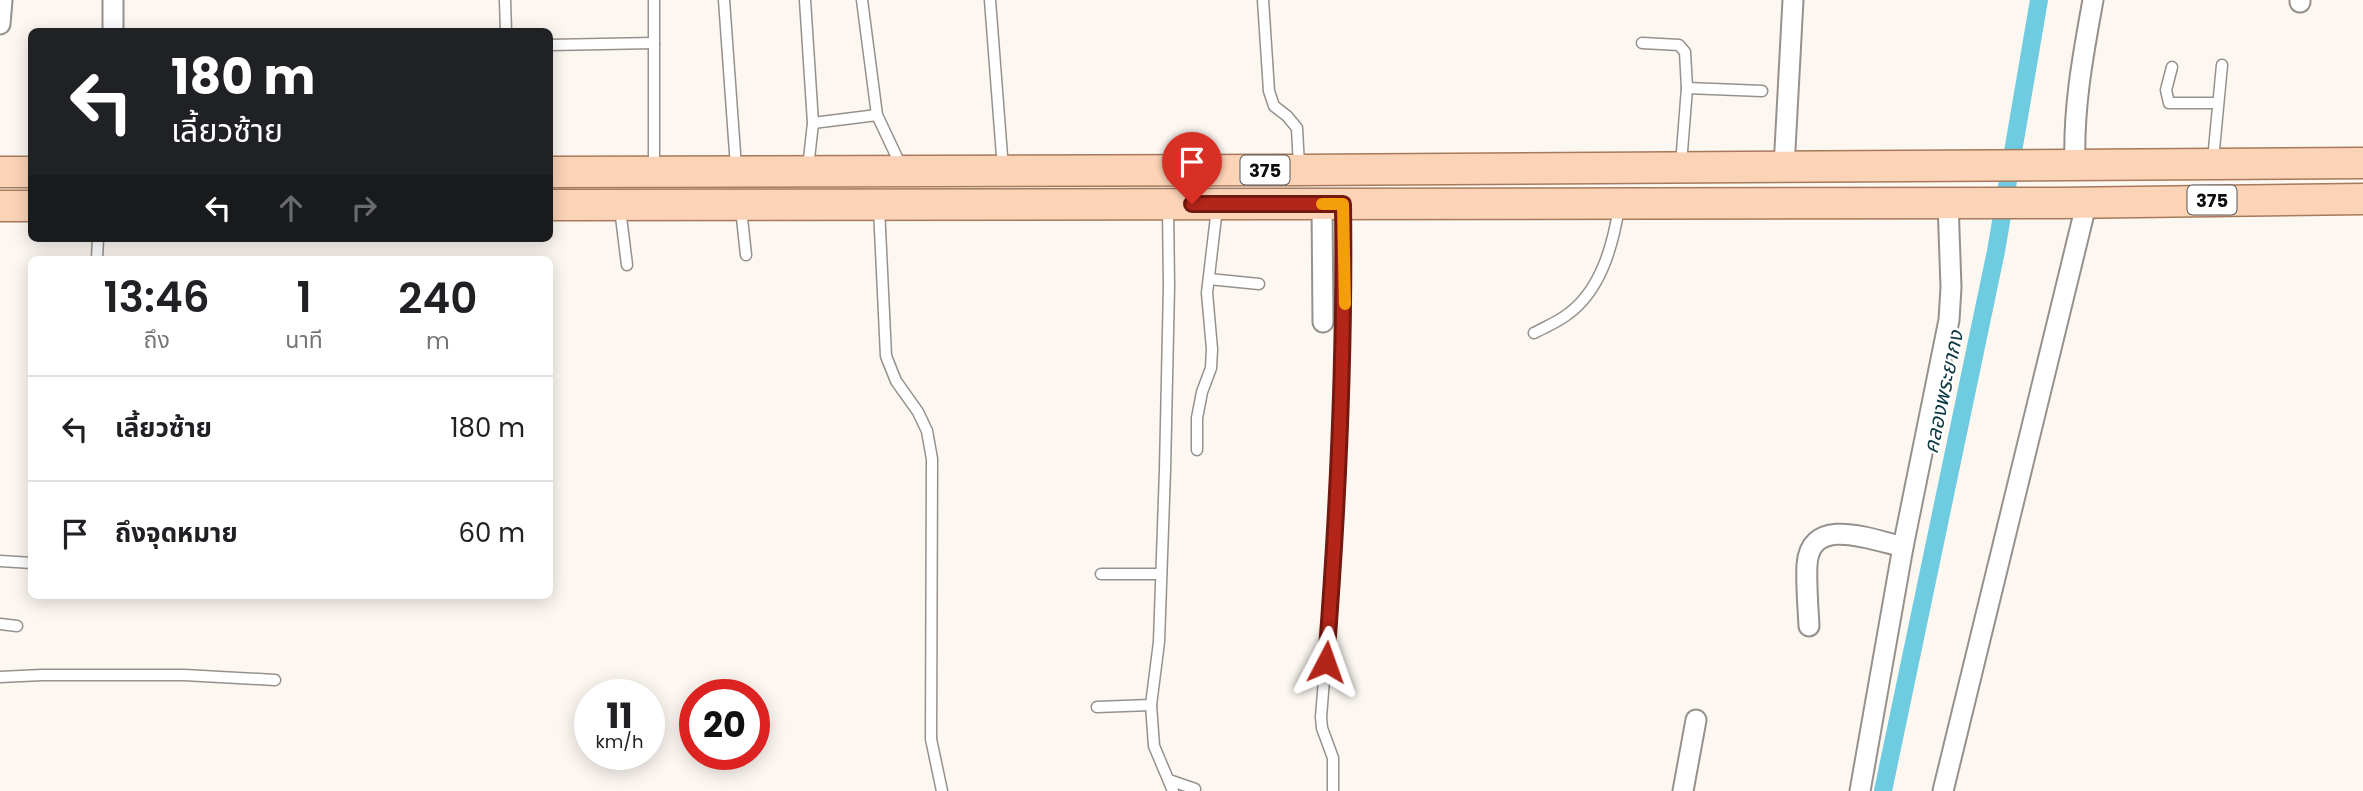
<!DOCTYPE html>
<html lang="th">
<meta charset="utf-8">
<style>
body{margin:0;font-family:Poppins,"Noto Sans Thai",sans-serif;background:#f2f2f2;color:#202124;height:100vh;display:flex;flex-direction:column;font-size:26px;white-space:nowrap}
*{box-sizing:border-box;margin:0}
p{font-size:23px;color:#757577}
.icon{flex:none;width:38px;height:38px;fill:none;stroke:currentColor;stroke-width:2;stroke-linecap:round;stroke-linejoin:round}
.map{position:relative;flex:1;overflow:hidden}
.drawer{position:absolute;left:28px;top:256px;width:525px;height:343px;display:flex;flex-direction:column;background:#fff;border-radius:10px;box-shadow:0 4px 18px #0003}
.drawer>*{flex:none}
.banner{position:absolute;left:28px;top:28px;width:525px;height:214px;border-radius:10px;box-shadow:0 4px 18px #0003;background:#202124;color:#fff;overflow:hidden}
.speed{position:absolute;left:574px;top:679px;display:flex;gap:14px;font-size:35px;font-weight:700;text-align:center}
.speed>*{display:grid;place-content:center;width:91px;height:91px;border-radius:50%;background:#fff;box-shadow:0 4px 18px #0003;line-height:1}
.speed small{font-size:18px;font-weight:400}
.speed .limit{border:10px solid #d22;background:#fff;color:#111}
.pin{position:absolute;display:grid;place-items:center;width:60px;height:60px;color:#fff;margin:-72px -30px;border-radius:50% 50% 50% 0;rotate:-45deg;box-shadow:0 0 7px #0007}
.pin .icon{rotate:45deg}
.me{position:absolute;width:77px;margin:-38px;rotate:4deg;stroke-linejoin:round;filter:drop-shadow(0 0 5px #0008)}
.turn{display:flex;align-items:center;gap:24px;height:147px;padding:0 28px;font-size:32px}
.turn .icon{width:91px;height:91px;stroke-width:2.5}
.turn b{display:block;font-size:49px;line-height:60px}
.lanes{display:flex;align-items:center;height:66px;padding:0 28px;background:#0003;justify-content:center;gap:35px;direction:ltr}
.lanes .off{opacity:.35}
.eta{display:flex;justify-content:space-evenly;align-items:center;height:119px;text-align:center}
.eta b{font-size:42px;font-weight:600;line-height:49px}
ul{padding:0;list-style:none}
li{display:flex;align-items:center;gap:21px;height:105px;padding:0 28px;border-top:2px solid #e0e0e0}
li div{flex:1}
li b{display:block;font-size:26px}
li em{font-style:normal}
.map>svg:first-child{display:block}
</style>
<div class="map">
<svg width="2363" height="791" viewBox="0 0 2363 791">
<rect width="100%" height="100%" fill="#fcf7f1"/>
<g fill="none" stroke-linecap="round" stroke-linejoin="round">
<polyline stroke="#6ecbe0" stroke-width="18" points="1883,791 1996,251 2039,0"/>
<g stroke="#96918c" stroke-width="13">
<g id="lane">
<polyline points="505,0 506,32"/>
<polyline points="654,0 654,167"/>
<polyline points="724,0 736,167"/>
<polyline points="805,0 813,123 808,168"/>
<polyline points="862,0 877,115 902,168"/>
<polyline points="990,0 1003,169"/>
<polyline points="1263,0 1269,91 1274,106 1287,116 1297,128 1299,166"/>
<polyline points="1642,43 1679,45 1685,52 1687,88"/>
<polyline points="550,45 654,43"/>
<polyline points="2172,67 2166,90 2169,103 2217,103"/>
<polyline points="813,123 877,115"/>
<polyline points="2213,160 2222,65"/>
<polyline points="1681,164 1687,88 1762,91"/>
<polyline points="879,208 886,356 896,381 918,412 927,431 932,459 931,739 942,791"/>
<polyline points="1168,208 1169,286 1165,470 1159,642 1151,705 1154,746 1173,791"/>
<polyline points="620,209 627,265"/>
<polyline points="741,209 746,255"/>
<polyline points="97,259 98,238"/>
<polyline points="1209,279 1259,284"/>
<path d="M1534 333C1545 327 1558 322 1568 314 1601 290 1613 245 1619 207"/>
<polyline points="1197,450 1197,418 1202,392 1211,368 1212,349 1207,293 1217,208"/>
<polyline points="0,561 32,563"/>
<polyline points="1101,574 1161,574"/>
<polyline points="0,624 17,626"/>
<polyline points="0,677 42,675 184,675 275,680"/>
<polyline points="1097,707 1151,705"/>
<polyline points="1169,780 1195,789"/>
<path d="M1333 791V758L1322 728 1321 717C1335 547 1346 378 1343 208"/>
</g>
</g>
<g stroke="#96918c" stroke-width="23">
<g id="street">
<polyline points="2300,2 2300,0"/>
<polyline points="0,24 2,0"/>
<polyline points="113,32 113,0"/>
<path d="M2075 165C2073 108 2083 55 2093 0"/>
<polyline points="1784,168 1793,0"/>
<polyline points="1322,204 1323,322"/>
<path d="M1809 626C1808 606 1806 585 1807 565 1810 514 1873 540 1903 547"/>
<polyline points="1683,791 1696,720"/>
<polyline points="1860,791 1903,547 1949,320 1951,287 1948,202"/>
<polyline points="1943,791 2087,201"/>
</g>
</g>
<g stroke="#a67a5b" stroke-width="33">
<g id="primary">
<polyline points="0,172 32,172"/>
<polyline points="550,172 1299,170 2363,163"/>
<polyline points="550,205 2061,203 2363,199"/>
<polyline points="0,206 32,206"/>
</g>
</g>
<use href="#lane" stroke="#fff" stroke-width="10"/>
<use href="#street" stroke="#fff" stroke-width="19"/>
<use href="#primary" stroke="#fbd3b7" stroke-width="30"/>
</g>
<g fill="none" stroke-linecap="round" stroke-linejoin="round">
<g stroke="#741810" stroke-width="18">
<path id="route" d="M1192 204H1343C1345 357 1338 509 1326 662"/>
</g>
<use href="#route" stroke="#b32518" stroke-width="12"/>
<polyline stroke="#f59e0b" stroke-width="12" points="1322,204 1343,204 1345,304"/>
</g>
<g text-anchor="middle" dominant-baseline="central" stroke-width="5" stroke-linejoin="round" paint-order="stroke">
<g fill="#fff" stroke="#565554" stroke-width="2">
<rect x="1240.5" y="155.5" width="49" height="29" rx="5"/>
<rect x="2187.5" y="185.5" width="49" height="29" rx="5"/>
</g>
<g font-size="18" font-weight="bold" fill="#0d0c0a">
<text x="1265" y="170">375</text>
<text x="2212" y="200">375</text>
</g>
<g font-size="21" font-style="italic" fill="#0e3a43" stroke="#fff">
<text transform="translate(1943 392) rotate(-78)">คลองพระยากง</text>
</g>
</g>
</svg>
<div class="speed"><div>11<small>km/h</small></div><div class="limit">20</div></div>
<div class="pin" style="left:1192px;top:204px;background:#d93025"><svg class="icon" aria-label="arrive" viewBox="0 0 24 24"><path d="M6 21V4h12l-3 4 3 4H6"/></svg></div>
<svg class="me" style="left:1326px;top:662px" viewBox="-20 -20 40 40"><path d="M0-17L14 15 0 8-14 15z" fill="#b32518" stroke="#fff" stroke-width="4"/></svg>
<div class="banner">
<div class="turn"><svg class="icon" aria-label="left" viewBox="0 0 24 24"><path d="M17 20v-9H6M10 6l-5 5 5 5"/></svg><div><b>180 m</b>เลี้ยวซ้าย</div></div>
<div class="lanes"><svg class="icon" aria-label="left" viewBox="0 0 24 24"><path d="M17 20v-9H6M10 6l-5 5 5 5"/></svg><svg class="icon off" aria-label="ahead" viewBox="0 0 24 24"><path d="M12 20V5M6 11l6-6 6 6"/></svg><svg class="icon off" aria-label="right" viewBox="0 0 24 24"><path d="M7 20v-9h11M14 6l5 5-5 5"/></svg></div>
</div>
<section class="drawer">
<div class="eta">
<div><b>13:46</b><p>ถึง</p></div>
<div><b>1</b><p>นาที</p></div>
<div><b>240</b><p>m</p></div>
</div>
<ul>
<li><svg class="icon" aria-label="left" viewBox="0 0 24 24"><path d="M17 20v-9H6M10 6l-5 5 5 5"/></svg><div><b>เลี้ยวซ้าย</b></div><em>180 m</em></li>
<li><svg class="icon" aria-label="arrive" viewBox="0 0 24 24"><path d="M6 21V4h12l-3 4 3 4H6"/></svg><div><b>ถึงจุดหมาย</b></div><em>60 m</em></li>
</ul>
</section>
</div>
